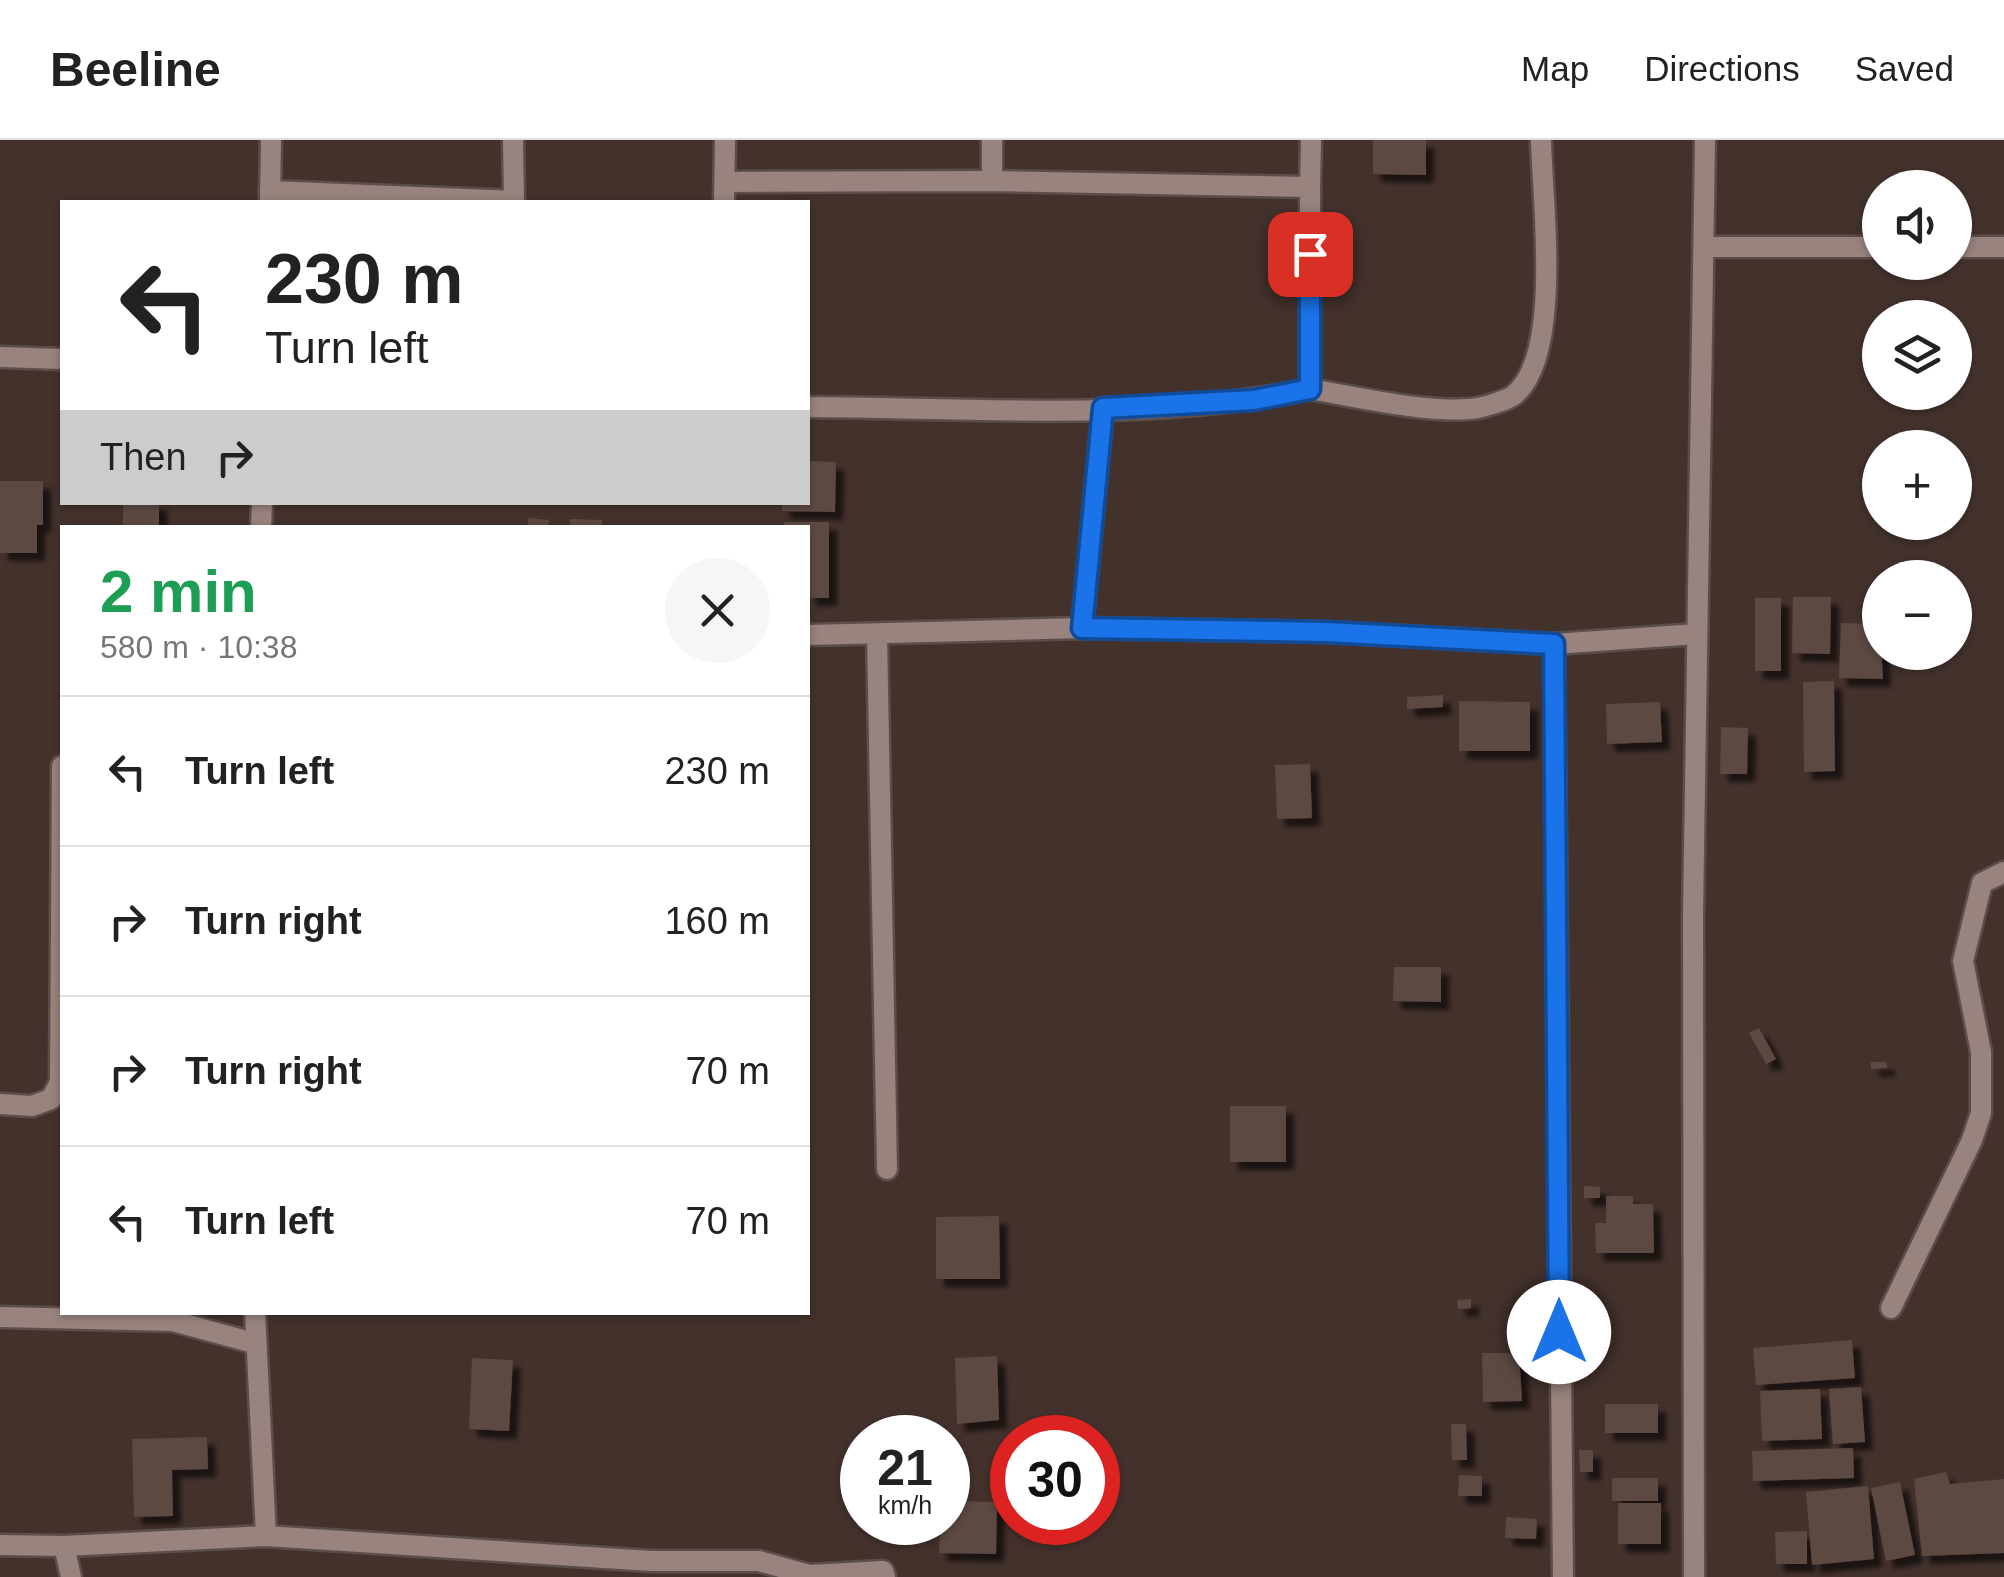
<!DOCTYPE html>
<meta charset="utf-8">
<style>
body{margin:0;font-family:Arial,sans-serif;background:#f6f6f6;color:#222;height:100vh;display:flex;flex-direction:column;font-size:38px;white-space:nowrap}
*{box-sizing:border-box;margin:0}
p{font-size:32px;color:#767676}
.icon{flex:none;width:55px;height:55px;fill:none;stroke:currentColor;stroke-width:2;stroke-linecap:round;stroke-linejoin:round}
.map{position:relative;flex:1;overflow:hidden}
.details{position:absolute;left:60px;top:385px;width:750px;height:790px;display:flex;flex-direction:column;background:#fff;border-radius:0px;box-shadow:0 2px 8px #0004}
.details>*{flex:none}
.hud{position:absolute;left:60px;top:60px;width:750px;height:305px;border-radius:0px;box-shadow:0 2px 8px #0004;background:#fff;color:#222;overflow:hidden}
.fabs{position:absolute;left:1862px;top:30px;display:grid;gap:20px}
.fabs a{display:grid;place-items:center;width:110px;height:110px;border-radius:50%;background:#fff;box-shadow:0 2px 8px #0004;font-size:50px}
.speed{position:absolute;left:840px;top:1275px;display:flex;gap:20px;font-size:50px;font-weight:700;text-align:center}
.speed>*{display:grid;place-content:center;width:130px;height:130px;border-radius:50%;background:#fff;box-shadow:0 2px 8px #0004;line-height:1}
.speed small{font-size:25px;font-weight:400}
.speed .limit{border:15px solid #d22;background:#fff;color:#111}
.pin{position:absolute;display:grid;place-items:center;width:85px;height:85px;color:#fff;margin:-42px;border-radius:20px;box-shadow:0 5px 15px #0006}
.me{position:absolute;width:110px;margin:-55px;rotate:0deg;stroke-linejoin:round;filter:drop-shadow(0 0 8px #0008)}
.turn{display:flex;align-items:center;gap:35px;height:210px;padding:0 40px;font-size:45px}
.turn .icon{width:130px;height:130px;stroke-width:2.5}
.turn b{display:block;font-size:70px;line-height:85px}
.then{display:flex;align-items:center;height:95px;padding:0 40px;background:#0003;gap:20px;font-size:38px}
.round{display:grid;place-items:center;flex:none;width:105px;height:105px;border-radius:52px;background:#f6f6f6}
.head{display:flex;align-items:center;justify-content:space-between;height:170px;padding:0 40px}
h1{font-size:60px;font-weight:700;line-height:75px;color:#1e9e55}
ul{padding:0;list-style:none}
li{display:flex;align-items:center;gap:30px;height:150px;padding:0 40px;border-top:2px solid #e0e0e0}
li div{flex:1}
li b{display:block;font-size:38px}
li em{font-style:normal}
header{display:flex;align-items:center;gap:60px;box-sizing:border-box;height:140px;padding:0 50px;background:#fff;border-bottom:2px solid #e0e0e0}
header strong{font-size:48px}
nav{display:flex;gap:55px;margin-inline-start:auto;font-size:35px}
.map>svg:first-child{display:block}
</style>
<header>
<strong>Beeline</strong>
<nav><a>Map</a><a>Directions</a><a>Saved</a></nav>
</header>
<div class="map">
<svg width="2004" height="1437" viewBox="0 0 2004 1437">
<defs>
<filter id="shadow"><feDropShadow dx="8" dy="8" stdDeviation="2.5" flood-color="#0009"/></filter>
</defs>
<rect width="100%" height="100%" fill="#43312c"/>
<g fill="#5b4843" filter="url(#shadow)">
<polygon points="1373,0 1426,0 1426,35 1373,34"/>
<polygon points="808,321 836,322 835,372 782,371 782,362 808,362"/>
<polygon points="0,341 43,341 43,385 37,385 37,413 0,413"/>
<rect x="123" y="362" width="36" height="26"/>
<polygon points="528,378 549,380 548,388 528,388"/>
<polygon points="570,379 602,380 602,388 570,388"/>
<polygon points="784,382 829,382 829,458 808,458 808,388 784,388"/>
<polygon points="1793,457 1831,457 1830,514 1792,513"/>
<rect x="1755" y="458" width="26" height="73"/>
<polygon points="1841,483 1880,484 1883,539 1839,538"/>
<polygon points="1834,541 1835,631 1804,632 1803,542"/>
<polygon points="1443,555 1443,567 1407,569 1407,557"/>
<polygon points="1459,561 1530,562 1530,611 1459,611"/>
<polygon points="1660,562 1662,602 1607,604 1606,564"/>
<polygon points="1721,587 1748,588 1747,634 1720,634"/>
<polygon points="1310,624 1312,678 1277,679 1275,625"/>
<polygon points="1394,827 1441,827 1441,862 1393,861"/>
<polygon points="1759,888 1776,919 1766,924 1749,893"/>
<polygon points="1871,922 1887,922 1887,928 1871,929"/>
<rect x="1230" y="966" width="56" height="56"/>
<polygon points="1584,1046 1600,1047 1600,1058 1584,1058"/>
<polygon points="1606,1056 1633,1056 1633,1064 1653,1064 1654,1113 1596,1113 1595,1083 1606,1083"/>
<polygon points="999,1076 1000,1139 936,1139 936,1077"/>
<polygon points="1471,1159 1471,1168 1458,1169 1457,1160"/>
<polygon points="1852,1200 1855,1238 1756,1245 1753,1208"/>
<polygon points="1482,1213 1519,1213 1522,1261 1483,1262"/>
<polygon points="997,1216 999,1280 957,1284 955,1218"/>
<polygon points="472,1218 513,1220 509,1291 469,1289"/>
<polygon points="1861,1247 1865,1302 1833,1304 1829,1249"/>
<polygon points="1820,1249 1822,1299 1762,1301 1760,1251"/>
<rect x="1605" y="1264" width="53" height="29"/>
<polygon points="1451,1284 1466,1284 1467,1320 1452,1320"/>
<polygon points="207,1297 208,1329 172,1330 173,1376 134,1377 132,1299"/>
<polygon points="1853,1308 1854,1338 1753,1341 1752,1311"/>
<polygon points="1579,1310 1593,1310 1593,1332 1580,1332"/>
<polygon points="1946,1332 1950,1344 2004,1339 2004,1413 1922,1416 1914,1339"/>
<polygon points="1459,1335 1482,1336 1482,1356 1458,1356"/>
<rect x="1612" y="1338" width="46" height="23"/>
<polygon points="1900,1342 1915,1415 1886,1421 1871,1348"/>
<polygon points="1868,1346 1874,1419 1812,1425 1806,1352"/>
<polygon points="948,1361 997,1362 996,1414 939,1413 940,1382 948,1382"/>
<rect x="1618" y="1363" width="43" height="41"/>
<polygon points="1506,1377 1537,1379 1536,1399 1505,1398"/>
<polygon points="1807,1391 1807,1424 1776,1424 1775,1392"/>
</g>
<g fill="none" stroke-linecap="round" stroke-linejoin="round">
<g stroke="#5b4d49" stroke-width="25">
<g id="minor">
<polyline points="513,0 514,62"/>
<polyline points="992,41 992,0"/>
<path d="M725 42 992 41 1310 47V249C1147 282 973 268 808 267"/>
<polyline points="1310,47 1311,0"/>
<polyline points="270,51 514,61"/>
<polyline points="270,61 271,0"/>
<polyline points="724,62 725,0"/>
<polyline points="1704,107 1880,107"/>
<polyline points="1955,107 2004,107"/>
<polyline points="0,217 62,219"/>
<path d="M1310 249C1356 257 1434 275 1478 268 1487 266 1508 260 1514 255 1563 216 1542 58 1541 0"/>
<polyline points="261,388 262,362"/>
<polyline points="1082,488 1103,268"/>
<polyline points="877,494 887,1029"/>
<polyline points="808,495 1082,488 1326,492 1554,504"/>
<polyline points="0,964 32,966 51,959 60,942 62,626"/>
<polyline points="1891,1168 1972,1000 1981,973 1981,912 1963,821 1982,743 2004,732"/>
<polyline points="255,1172 266,1396"/>
<polyline points="0,1177 173,1181 254,1203"/>
<polyline points="0,1405 64,1406 266,1396 651,1421 759,1421 809,1435 883,1431 885,1437"/>
<polyline points="64,1406 71,1437"/>
<polyline points="1563,1437 1554,504 1697,494"/>
<polyline points="1694,1437 1693,775 1705,0"/>
</g>
</g>
<use href="#minor" stroke="#98837e" stroke-width="20"/>
</g>
<g fill="none" stroke-linecap="round" stroke-linejoin="round">
<g stroke="#114b97" stroke-width="25">
<polyline id="route" points="1310,114 1310,249 1254,260 1103,268 1082,488 1326,492 1554,504 1559,1192"/>
</g>
<use href="#route" stroke="#1a73e8" stroke-width="18"/>
</g>
</svg>
<div class="fabs">
<a><svg class="icon" aria-label="sound" viewBox="0 0 24 24"><path d="M4 9h4l5-4v14l-5-4H4zM17 9q2 3 0 6"/></svg></a>
<a><svg class="icon" aria-label="layers" viewBox="0 0 24 24"><path d="M12 4l9 5-9 5-9-5zM3 14l9 5 9-5"/></svg></a>
<a>+</a>
<a>−</a>
</div>
<div class="speed"><div>21<small>km/h</small></div><div class="limit">30</div></div>
<div class="pin" style="left:1310px;top:114px;background:#d93025"><svg class="icon" aria-label="arrive" viewBox="0 0 24 24"><path d="M6 21V4h12l-3 4 3 4H6"/></svg></div>
<svg class="me" style="left:1559px;top:1192px" viewBox="-20 -20 40 40"><circle r="19" fill="#fff"/><path d="M0-13L10 11 0 6-10 11z" fill="#1a73e8"/></svg>
<div class="hud">
<div class="turn"><svg class="icon" aria-label="left" viewBox="0 0 24 24"><path d="M17 20v-9H6M10 6l-5 5 5 5"/></svg><div><b>230 m</b>Turn left</div></div>
<div class="then">Then<svg class="icon" aria-label="right" viewBox="0 0 24 24"><path d="M7 20v-9h11M14 6l5 5-5 5"/></svg></div>
</div>
<section class="details">
<div class="head"><div><h1>2 min</h1><p>580 m · 10:38</p></div><a class="round"><svg class="icon" aria-label="close" viewBox="0 0 24 24"><path d="M6 6l12 12M18 6L6 18"/></svg></a></div>
<ul>
<li><svg class="icon" aria-label="left" viewBox="0 0 24 24"><path d="M17 20v-9H6M10 6l-5 5 5 5"/></svg><div><b>Turn left</b></div><em>230 m</em></li>
<li><svg class="icon" aria-label="right" viewBox="0 0 24 24"><path d="M7 20v-9h11M14 6l5 5-5 5"/></svg><div><b>Turn right</b></div><em>160 m</em></li>
<li><svg class="icon" aria-label="right" viewBox="0 0 24 24"><path d="M7 20v-9h11M14 6l5 5-5 5"/></svg><div><b>Turn right</b></div><em>70 m</em></li>
<li><svg class="icon" aria-label="left" viewBox="0 0 24 24"><path d="M17 20v-9H6M10 6l-5 5 5 5"/></svg><div><b>Turn left</b></div><em>70 m</em></li>
</ul>
</section>
</div>
